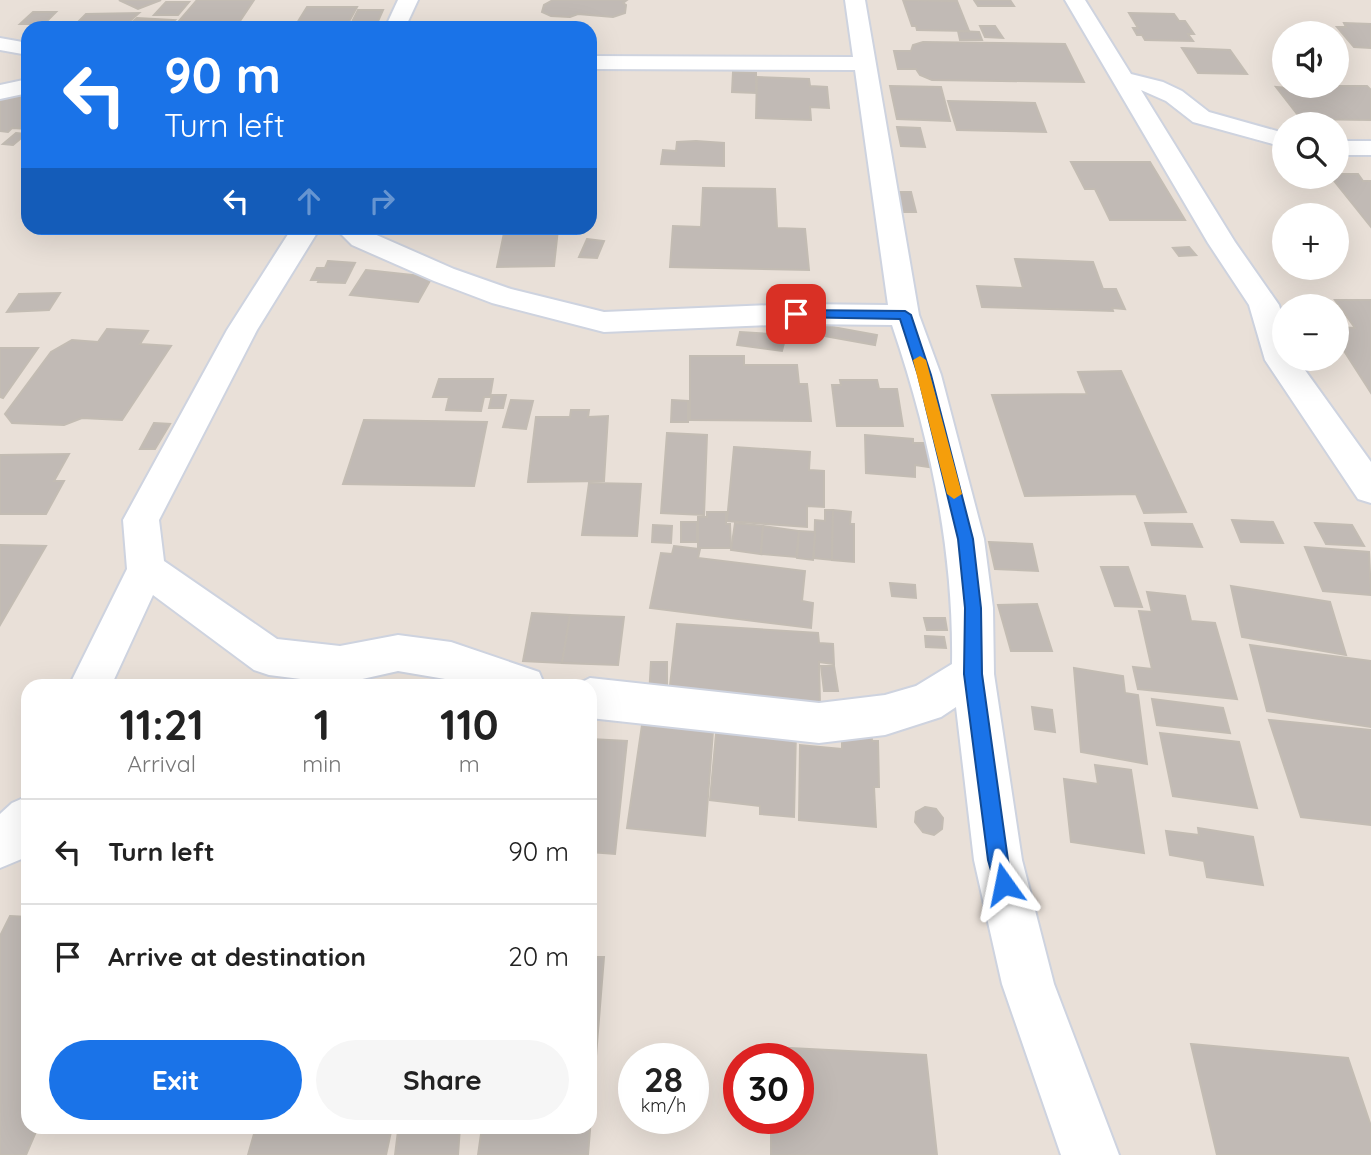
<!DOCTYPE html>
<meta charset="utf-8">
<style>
body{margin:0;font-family:Quicksand,sans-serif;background:#f6f6f6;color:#222;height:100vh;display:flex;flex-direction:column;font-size:26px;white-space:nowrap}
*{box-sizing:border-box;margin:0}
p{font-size:23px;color:#767676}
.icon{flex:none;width:38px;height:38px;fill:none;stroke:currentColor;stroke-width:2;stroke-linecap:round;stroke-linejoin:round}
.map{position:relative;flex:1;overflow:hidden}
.sheet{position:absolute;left:21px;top:679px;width:576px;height:455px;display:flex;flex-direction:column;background:#fff;border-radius:21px;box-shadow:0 7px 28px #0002}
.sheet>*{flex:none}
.hud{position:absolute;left:21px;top:21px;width:576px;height:214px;border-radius:21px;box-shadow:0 7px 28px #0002;background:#1a73e8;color:#fff;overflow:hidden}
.buttons{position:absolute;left:1272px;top:21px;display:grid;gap:14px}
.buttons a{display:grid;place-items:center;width:77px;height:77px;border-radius:50%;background:#fff;box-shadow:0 7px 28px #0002;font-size:35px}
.speed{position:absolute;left:618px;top:1043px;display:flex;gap:14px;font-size:35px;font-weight:700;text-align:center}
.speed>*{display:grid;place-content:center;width:91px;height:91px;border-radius:50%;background:#fff;box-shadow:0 7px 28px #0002;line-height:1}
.speed small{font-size:18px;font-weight:400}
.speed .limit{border:10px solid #d22;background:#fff;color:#111}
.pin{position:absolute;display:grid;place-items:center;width:60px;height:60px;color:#fff;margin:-30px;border-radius:14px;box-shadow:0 4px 10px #0006}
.me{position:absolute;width:77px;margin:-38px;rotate:348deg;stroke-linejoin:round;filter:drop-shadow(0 0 5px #0008)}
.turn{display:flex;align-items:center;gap:24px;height:147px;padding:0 28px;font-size:32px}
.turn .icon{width:91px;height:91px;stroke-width:2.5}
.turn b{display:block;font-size:49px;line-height:60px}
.lanes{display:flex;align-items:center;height:66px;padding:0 28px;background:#0003;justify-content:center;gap:35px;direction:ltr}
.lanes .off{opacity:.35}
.eta{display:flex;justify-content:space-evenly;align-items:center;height:119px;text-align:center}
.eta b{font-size:42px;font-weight:700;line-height:49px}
.primary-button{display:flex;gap:14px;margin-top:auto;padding:14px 28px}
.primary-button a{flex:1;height:80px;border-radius:42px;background:#1a73e8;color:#fff;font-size:28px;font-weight:700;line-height:80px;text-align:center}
.primary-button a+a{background:#f6f6f6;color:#222}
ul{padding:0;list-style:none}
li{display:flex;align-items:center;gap:21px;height:105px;padding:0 28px;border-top:2px solid #e0e0e0}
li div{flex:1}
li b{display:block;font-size:26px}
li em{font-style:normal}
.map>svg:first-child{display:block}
</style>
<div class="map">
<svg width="1371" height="1155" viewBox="0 0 1371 1155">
<rect width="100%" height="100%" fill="#e9e0d8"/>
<g fill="#c1bab5" stroke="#c3bcb3" stroke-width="2">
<polygon points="119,0 161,0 138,9"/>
<polygon points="197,0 254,0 238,24 212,24 208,28 173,28"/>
<polygon points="553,0 627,0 623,3 626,5 625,13 613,17 578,14 570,17 551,16 542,12 544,5"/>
<polygon points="903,0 957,1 969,31 917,30 916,26 912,26"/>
<polygon points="974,0 1010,0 1014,6 978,6"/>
<polygon points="166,2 189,2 178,15 154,15"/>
<polygon points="307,7 357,7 346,27 294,28"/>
<polygon points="358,10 383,10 375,28 349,28"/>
<polygon points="33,12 56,12 44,24 20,24"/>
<polygon points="139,13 122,28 77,28 83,22 78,22 86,14"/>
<polygon points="1129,13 1174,14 1179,21 1185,21 1194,34 1188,34 1193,41 1145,40 1142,35 1137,35 1133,28 1138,28"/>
<polygon points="137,18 175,20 166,28 125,28"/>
<polygon points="1344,23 1371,24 1371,48 1354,47 1337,27 1346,27"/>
<polygon points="257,24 295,24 293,28 210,28 254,28"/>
<polygon points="980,26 995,26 1003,38 985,37"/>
<polygon points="958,31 979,32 982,40 960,40"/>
<polygon points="923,42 1065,44 1084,82 932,80 920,75 916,69 898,69 894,51 911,51 913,45"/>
<polygon points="1182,48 1230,50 1247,74 1198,73"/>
<polygon points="733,72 756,73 756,93 732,92"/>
<polygon points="757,77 809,79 810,86 827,87 829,108 810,107 811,120 756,118"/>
<polygon points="890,86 941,87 950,121 897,119"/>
<polygon points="1331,86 1367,86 1371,90 1371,120 1301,119 1276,87 1313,90 1311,87 1332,87"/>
<polygon points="20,95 28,96 28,129 12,128 8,132 0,131 0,97"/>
<polygon points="948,101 1035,103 1046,132 957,130"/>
<polygon points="897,127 920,128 925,147 901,146"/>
<polygon points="16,133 26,134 13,145 3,144"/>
<polygon points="696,141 724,143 724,166 661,164 663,150 676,151 677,142"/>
<polygon points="1071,162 1150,162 1185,220 1110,220 1095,189 1085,189"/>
<polygon points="1337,174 1358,174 1363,181 1371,181 1371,227 1331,177 1337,177"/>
<polygon points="703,188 775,189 777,228 805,229 809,270 670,267 673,226 701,227"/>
<polygon points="896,192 911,192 916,212 900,212"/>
<polygon points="544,229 558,229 554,266 497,267 504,233 544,232"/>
<polygon points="587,239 604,241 597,258 579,257"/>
<polygon points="1189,247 1196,255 1179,256 1173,248"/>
<polygon points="1015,259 1093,262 1103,289 1116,289 1125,309 1112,308 1113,311 982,307 977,286 1023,288"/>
<polygon points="328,261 355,263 345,283 318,282 319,280 311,280 317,268 325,268"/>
<polygon points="366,270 432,277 418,302 350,295"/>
<polygon points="60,293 49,310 7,312 19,294"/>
<polygon points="1335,300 1371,300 1371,393 1337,340 1337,327 1355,328"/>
<polygon points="805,322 877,335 875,345 802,332"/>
<polygon points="107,329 148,331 140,344 171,346 122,420 82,418 64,425 12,423 5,414 51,352 72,340 98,342"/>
<polygon points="740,332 786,335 782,351 737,345"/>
<polygon points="0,348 38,348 3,398 0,397"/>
<polygon points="690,356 744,356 744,365 797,365 799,384 807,384 811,421 690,420"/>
<polygon points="1121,371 1186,512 1144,513 1136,494 1025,496 992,395 1087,394 1078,372"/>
<polygon points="439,379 493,379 490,397 484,397 481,411 446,410 449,397 433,397"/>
<polygon points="840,380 877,380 879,389 897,389 903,426 837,426 832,385 841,385"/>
<polygon points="492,395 506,395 503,408 489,408"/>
<polygon points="511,400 533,401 526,429 503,427"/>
<polygon points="672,400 688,401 688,422 671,422"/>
<polygon points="571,410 589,410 588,417 608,416 604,481 528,482 536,417 570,417"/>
<polygon points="364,420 487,422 474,486 343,484"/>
<polygon points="154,423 170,424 155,449 140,449"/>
<polygon points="667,433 707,435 704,515 661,513"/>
<polygon points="865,435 913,439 913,443 927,443 929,467 915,465 915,477 866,473"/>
<polygon points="734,447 810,452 809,470 824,471 824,507 807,506 807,527 727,521"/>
<polygon points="69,454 54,481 64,481 46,514 0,514 0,455"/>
<polygon points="589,483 641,484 637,536 582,535"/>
<polygon points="825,510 833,510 832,560 814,558 815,520 825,521"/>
<polygon points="833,510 851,512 850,524 854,524 854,562 832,560"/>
<polygon points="707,512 726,512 726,524 730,524 731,548 698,548 698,517 707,517"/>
<polygon points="1232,520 1273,522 1283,543 1241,542"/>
<rect x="681" y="522" width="16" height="20"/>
<polygon points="735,523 763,526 761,554 731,550"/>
<polygon points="1145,523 1192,524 1202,547 1152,545"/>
<polygon points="1315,523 1352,525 1364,546 1326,544"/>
<polygon points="653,525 672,526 671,543 652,542"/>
<polygon points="763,526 799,531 796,557 761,554"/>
<polygon points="799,531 815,532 813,560 797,558"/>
<polygon points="989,542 1032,544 1038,571 995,569"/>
<polygon points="0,545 46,546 0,625"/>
<polygon points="674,546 700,549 698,558 805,571 802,601 813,603 811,628 650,608 661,553 672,554"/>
<polygon points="1305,547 1369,552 1371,595 1323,591"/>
<polygon points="1101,567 1128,567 1142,607 1115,606"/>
<polygon points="890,583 915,585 916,598 892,596"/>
<polygon points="1231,586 1330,602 1346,655 1242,637"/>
<polygon points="1147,592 1185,596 1191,621 1215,623 1237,699 1138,689 1133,667 1152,669 1139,611 1152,612"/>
<polygon points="1037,604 1052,651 1011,651 998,605"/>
<polygon points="532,613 570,615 562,663 523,661"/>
<polygon points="570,615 624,617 618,665 562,663"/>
<polygon points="924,618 945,618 947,630 927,630"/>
<polygon points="677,624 818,633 819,643 833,644 834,664 819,662 820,704 669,694"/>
<polygon points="925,636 944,637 946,648 926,647"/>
<polygon points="1250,645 1371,661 1371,727 1267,711"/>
<polygon points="651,662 667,662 667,698 649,696"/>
<polygon points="821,666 834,666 838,691 824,691"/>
<polygon points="1074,668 1123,676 1125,693 1138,695 1147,764 1081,752"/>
<polygon points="458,680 457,686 398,686 399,681"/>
<polygon points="1152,699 1223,708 1230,733 1157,725"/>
<polygon points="1032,707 1052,710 1055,732 1035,729"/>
<polygon points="1269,720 1371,730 1371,825 1301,817"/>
<polygon points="717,723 796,731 794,817 760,814 760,806 710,800"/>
<polygon points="842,723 871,726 872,741 878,741 879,787 874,787 876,827 799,820 800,745 842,749"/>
<polygon points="642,725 713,731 705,836 627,828"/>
<polygon points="1160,733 1239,742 1257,808 1173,796"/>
<polygon points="590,739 627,741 615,854 590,852"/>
<polygon points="1095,765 1131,770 1144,853 1071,842 1064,779 1098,784"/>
<polygon points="925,807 936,809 943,818 942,829 934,835 923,832 915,822 916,812"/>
<polygon points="1198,828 1253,837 1263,885 1207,877 1204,861 1170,855 1166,831 1199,835"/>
<polygon points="10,916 28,917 28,1127 38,1127 26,1155 0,1155 0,936"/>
<polygon points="590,957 604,957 588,1155 478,1155 482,1127 590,1127"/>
<polygon points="1191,1044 1348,1058 1371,1126 1371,1155 1217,1155"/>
<polygon points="770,1047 926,1055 937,1155 771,1155 771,1118 798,1118 798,1059 770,1059"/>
<polygon points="256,1127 392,1127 386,1155 248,1155"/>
<polygon points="460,1127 458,1155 395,1155 398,1131"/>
</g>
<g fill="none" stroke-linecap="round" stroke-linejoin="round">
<g stroke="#ced3df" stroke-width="4">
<g id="street">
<polygon points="398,0 418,0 405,28 385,28"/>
<path d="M845 0H865L919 315 941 375 984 539 993 608 994 674 1022 860 1054 984 1119 1155H1061L1002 984 974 860 956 707 941 717 885 735 819 743 590 718V686H574L590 678 819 703 885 695 916 686 952 664C954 549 929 434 892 325L796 324 604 332 492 303 434 281 352 245 335 228H365L372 233 454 269 511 289 604 312 796 304 888 305 855 70 590 69V56L853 57Z"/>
<polygon points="1065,0 1085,0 1131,74 1163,82 1182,91 1209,112 1284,133 1284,147 1193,122 1166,101 1141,90 1235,242 1279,305 1284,322 1284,359 1297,359 1371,462 1371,503 1358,499 1265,360 1249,305 1208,243"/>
<polygon points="0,38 28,43 28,55 0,50"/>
<polygon points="28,79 28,93 0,99 0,85"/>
<rect x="1337" y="141" width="34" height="14"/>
<polygon points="292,228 320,228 257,330 159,520 164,561 277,639 340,646 398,635 451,642 539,672 545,686 469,686 451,680 398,671 340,684 269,675 254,670 153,595 111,686 69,686 127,569 123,520 227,330"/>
<polygon points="28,796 28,853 24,858 0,868 0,814 12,803"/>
</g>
</g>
<use href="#street" fill="#fff" fill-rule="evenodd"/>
</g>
<polygon fill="#1a73e8" stroke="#114b97" stroke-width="2" points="796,310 905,311 911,315 931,375 973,539 981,608 982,674 1008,860 1014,884 1011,892 1004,894 997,892 988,860 964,674 965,608 958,539 918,375 900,319 792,317 792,311"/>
<polygon fill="#f59e0b" points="920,356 926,360 962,494 954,499 947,494 913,360"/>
</svg>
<div class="buttons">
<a><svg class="icon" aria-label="sound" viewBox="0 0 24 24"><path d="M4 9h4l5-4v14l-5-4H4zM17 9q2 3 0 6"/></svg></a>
<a><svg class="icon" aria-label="search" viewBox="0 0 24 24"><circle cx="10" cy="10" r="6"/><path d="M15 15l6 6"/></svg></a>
<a>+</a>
<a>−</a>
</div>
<div class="speed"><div>28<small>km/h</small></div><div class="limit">30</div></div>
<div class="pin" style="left:796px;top:314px;background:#d93025"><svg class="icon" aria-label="arrive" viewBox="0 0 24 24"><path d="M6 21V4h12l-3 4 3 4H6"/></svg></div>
<svg class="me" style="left:1004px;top:884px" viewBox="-20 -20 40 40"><path d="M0-17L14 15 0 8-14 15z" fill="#1a73e8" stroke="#fff" stroke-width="4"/></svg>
<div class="hud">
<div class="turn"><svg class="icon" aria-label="left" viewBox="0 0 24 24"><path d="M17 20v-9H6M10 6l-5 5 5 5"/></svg><div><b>90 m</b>Turn left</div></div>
<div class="lanes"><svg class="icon" aria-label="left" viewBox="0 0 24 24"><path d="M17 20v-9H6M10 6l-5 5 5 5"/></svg><svg class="icon off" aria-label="ahead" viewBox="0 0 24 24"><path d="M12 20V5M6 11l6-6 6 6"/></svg><svg class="icon off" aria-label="right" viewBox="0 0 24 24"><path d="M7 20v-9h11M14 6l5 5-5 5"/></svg></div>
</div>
<section class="sheet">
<div class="eta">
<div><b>11:21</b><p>Arrival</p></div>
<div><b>1</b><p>min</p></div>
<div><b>110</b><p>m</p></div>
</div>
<ul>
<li><svg class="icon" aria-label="left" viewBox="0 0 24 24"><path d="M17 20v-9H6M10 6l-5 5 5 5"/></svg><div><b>Turn left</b></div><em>90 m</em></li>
<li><svg class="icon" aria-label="arrive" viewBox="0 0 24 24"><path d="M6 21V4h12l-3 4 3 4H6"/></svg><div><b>Arrive at destination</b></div><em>20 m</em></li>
</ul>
<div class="primary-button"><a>Exit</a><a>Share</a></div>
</section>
</div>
